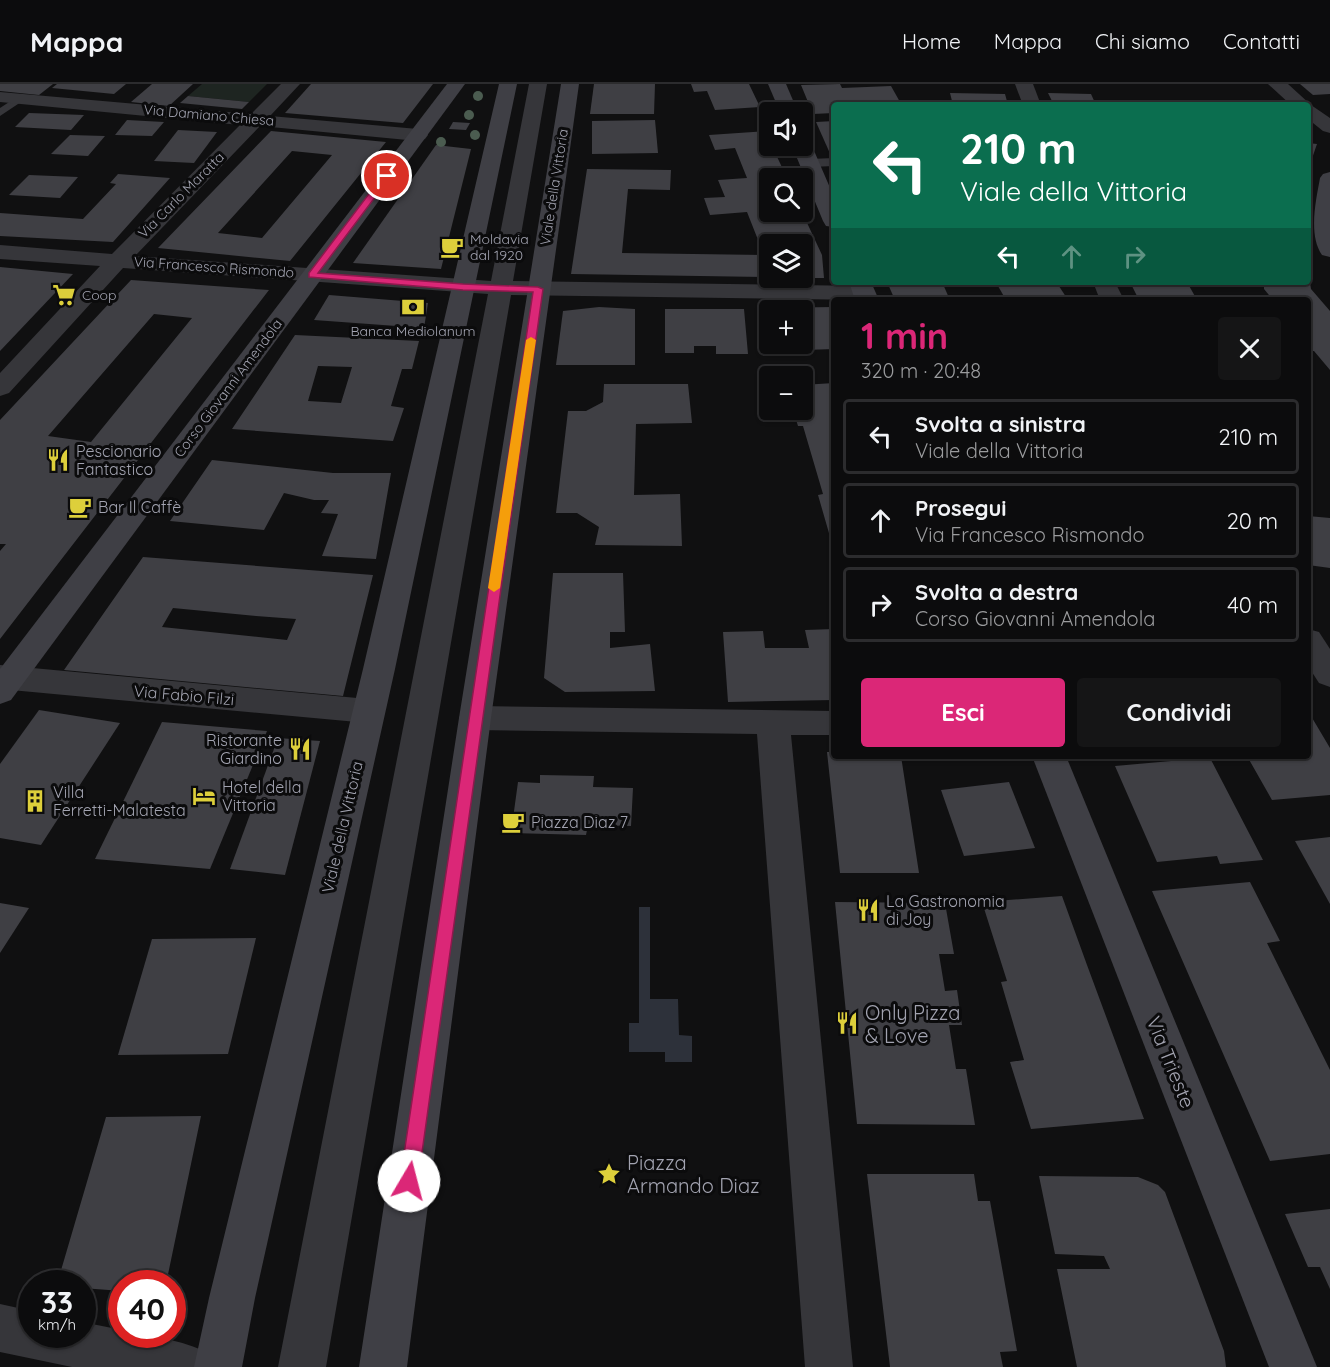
<!DOCTYPE html>
<html lang="it">
<meta charset="utf-8">
<style>
body{margin:0;font-family:Quicksand,sans-serif;background:#151516;color:#f1f3f6;height:100vh;display:flex;flex-direction:column;font-size:22px;white-space:nowrap}
*{box-sizing:border-box;margin:0}
p{font-size:20px;color:#9a9b9d}
.icon{flex:none;width:33px;height:33px;fill:none;stroke:currentColor;stroke-width:2;stroke-linecap:round;stroke-linejoin:round}
.map{position:relative;flex:1;overflow:hidden}
.drawer{position:absolute;left:831px;top:213px;width:480px;height:462px;display:flex;flex-direction:column;background:#0c0c0d;border-radius:6px;box-shadow:0 2px 4px #0004,0 0 0 2px #2c2c2e}
.drawer>*{flex:none}
.top-card{position:absolute;left:831px;top:18px;width:480px;height:183px;border-radius:6px;box-shadow:0 2px 4px #0004,0 0 0 2px #2c2c2e;background:#0b6e4f;color:#fff;overflow:hidden}
.fabs{position:absolute;left:759px;top:18px;display:grid;gap:12px}
.fabs a{display:grid;place-items:center;width:54px;height:54px;border-radius:6px;background:#0c0c0d;box-shadow:0 2px 4px #0004,0 0 0 2px #2c2c2e;font-size:30px}
.speed{position:absolute;left:18px;top:1186px;display:flex;gap:12px;font-size:30px;font-weight:700;text-align:center}
.speed>*{display:grid;place-content:center;width:78px;height:78px;border-radius:50%;background:#0c0c0d;box-shadow:0 2px 4px #0004,0 0 0 2px #2c2c2e;line-height:1}
.speed small{font-size:15px;font-weight:400}
.speed .limit{border:9px solid #d22;background:#fff;color:#111}
.pin{position:absolute;display:grid;place-items:center;width:51px;height:51px;color:#fff;margin:-26px;border:3px solid #fff;border-radius:50%;box-shadow:0 2px 6px #0007}
.me{position:absolute;width:66px;margin:-33px;rotate:8deg;stroke-linejoin:round;filter:drop-shadow(0 0 4px #0008)}
.turn{display:flex;align-items:center;gap:21px;height:126px;padding:0 30px;font-size:27px}
.turn .icon{width:78px;height:78px;stroke-width:2.5}
.turn b{display:block;font-size:42px;line-height:51px}
.lanes{display:flex;align-items:center;height:57px;padding:0 30px;background:#0003;justify-content:center;gap:30px;direction:ltr}
.lanes .off{opacity:.35}
.round{display:grid;place-items:center;flex:none;width:63px;height:63px;border-radius:6px;background:#151516}
.overview{display:flex;align-items:center;justify-content:space-between;height:102px;padding:0 30px}
h1{font-size:36px;font-weight:700;line-height:45px;color:#db2777}
.action{display:flex;gap:12px;margin-top:auto;padding:12px 30px}
.action a{flex:1;height:69px;border-radius:6px;background:#db2777;color:#fff;font-size:24px;font-weight:700;line-height:69px;text-align:center}
.action a+a{background:#151516;color:#f1f3f6}
ul{padding:0;list-style:none}
li{display:flex;align-items:center;gap:18px;height:75px;margin:0 12px 9px;padding:0 18px;border:3px solid #2c2c2e;border-radius:6px}
li div{flex:1}
li b{display:block;font-size:22px}
li em{font-style:normal}
header{display:flex;align-items:center;gap:36px;box-sizing:border-box;height:84px;padding:0 30px;background:#0c0c0d;border-bottom:2px solid #2c2c2e}
header strong{font-size:28px}
nav{display:flex;gap:33px;margin-inline-start:auto;font-size:21px}
.map>svg:first-child{display:block}
</style>
<header>
<strong>Mappa</strong>
<nav><a>Home</a><a>Mappa</a><a>Chi siamo</a><a>Contatti</a></nav>
</header>
<div class="map">
<svg width="1330" height="1283" viewBox="0 0 1330 1283">
<rect width="100%" height="100%" fill="#101011"/>
<polygon fill="#1e2521" points="202,0 267,0 249,18 188,12"/>
<polygon fill="#2d313a" points="639,823 650,823 650,915 678,915 679,951 692,952 692,978 665,978 665,968 629,968 629,939 639,939"/>
<g fill="#3f3f44" fill-rule="evenodd">
<polygon points="0,0 53,0 39,11 0,7"/>
<polygon points="57,0 126,0 114,10 52,4"/>
<polygon points="152,0 193,0 169,22 131,18"/>
<polygon points="311,0 433,0 403,39 285,29"/>
<polygon points="594,0 655,0 654,30 590,30"/>
<polygon points="691,0 749,0 760,23 715,26 707,7 694,8"/>
<polygon points="840,0 842,4 891,2 900,18 834,21 834,29 813,30 801,1"/>
<polygon points="1300,0 1330,0 1330,10 1313,11"/>
<polygon points="950,9 1005,10 1008,21 953,21"/>
<polygon points="1048,9 1091,10 1096,21 1054,21"/>
<polygon points="188,12 249,18 242,25 180,19"/>
<polygon points="29,29 84,31 71,46 15,43"/>
<polygon points="127,36 164,38 152,52 115,51"/>
<polygon points="655,36 658,69 592,70 592,37"/>
<polygon points="834,37 834,74 832,74 816,38"/>
<polygon points="453,38 470,39 466,46 449,45"/>
<polygon points="178,46 217,48 194,79 154,77"/>
<path d="M271 47 386 58 290 177 158 164ZM292 67 332 71 262 154 218 149Z"/>
<polygon points="766,47 770,62 772,62 787,94 770,94 770,128 802,128 822,171 824,194 802,194 802,160 770,160 770,193 571,190 587,85 671,86 670,106 628,105 622,169 764,171 747,128 710,131 704,114 725,113 718,96 747,94 735,64 715,66 709,51"/>
<polygon points="70,51 105,52 88,72 51,70"/>
<polygon points="1308,59 1317,60 1308,86"/>
<polygon points="436,61 471,65 441,185 353,179"/>
<polygon points="118,90 170,94 113,158 0,152 0,129 83,135 116,100 110,99"/>
<polygon points="29,91 78,93 60,114 9,111"/>
<polygon points="0,183 73,190 0,267"/>
<polygon points="1308,186 1311,205 1330,227 1330,286 1314,267 1308,267 1308,216 1273,216 1264,205 1264,198 1308,198"/>
<path d="M131 196 269 206 0 555V467L6 460H0V336ZM154 230 192 234 91 358 48 352Z"/>
<polygon points="887,198 942,198 950,216 895,216"/>
<polygon points="1130,198 1187,198 1197,216 1139,216"/>
<polygon points="1057,199 1068,216 1006,216 998,202"/>
<polygon points="329,211 428,219 424,244 314,236"/>
<polygon points="599,223 635,225 635,281 556,281 563,227"/>
<polygon points="834,223 834,265 805,266 802,259 802,226 770,226 768,239 766,224"/>
<polygon points="665,225 744,225 748,270 716,270 716,262 694,262 694,269 665,269"/>
<path d="M295 251 419 257 412 285H402L391 322 404 324 393 357 232 345ZM318 282 352 283 341 319 308 317Z"/>
<polygon points="834,299 834,462 833,463 818,411 823,410 803,342 798,342 793,326 802,326 802,301"/>
<polygon points="604,300 688,300 692,339 636,340 634,411 680,410 682,462 595,461 599,443 577,429 556,429 568,327 586,327 603,318"/>
<polygon points="212,376 333,389 391,389 376,475 322,472 338,430 321,429 329,416 314,416 284,409 264,446 170,437"/>
<polygon points="1308,432 1330,434 1330,484 1308,481"/>
<path d="M143 473 373 491 343 612 64 586ZM173 524 256 532 296 535 287 556 162 543Z"/>
<polygon points="553,489 623,489 625,548 610,548 610,564 650,560 655,607 565,608 544,594"/>
<polygon points="834,545 834,616 728,618 723,548 763,547 765,564 809,564 805,546"/>
<polygon points="39,626 120,639 41,761 0,754 0,680"/>
<polygon points="1308,627 1330,664 1330,711 1272,716 1247,672 1308,672"/>
<polygon points="162,638 267,647 210,785 95,775"/>
<polygon points="278,654 320,657 285,791 230,785"/>
<polygon points="827,668 834,668 834,672 901,672 919,789 840,789"/>
<polygon points="1168,672 1209,672 1263,776 1220,780 1217,772 1157,778 1115,682 1171,677"/>
<polygon points="540,691 594,692 593,703 633,704 631,742 588,741 586,751 511,749 518,698 540,699"/>
<polygon points="1009,698 1035,764 964,772 941,706"/>
<polygon points="1330,753 1330,820 1295,757"/>
<polygon points="1250,798 1280,857 1267,859 1330,986 1330,1070 1270,1077 1152,807"/>
<polygon points="1062,812 1087,881 1144,1035 1031,1045 1010,978 1024,976 1001,898 1007,897 982,818"/>
<polygon points="835,818 945,819 954,870 939,870 945,907 957,906 962,941 949,941 956,985 966,985 975,1041 857,1040"/>
<polygon points="0,819 29,824 0,869"/>
<polygon points="256,854 228,970 118,971 152,855"/>
<polygon points="201,1032 166,1200 122,1200 122,1207 82,1204 82,1200 57,1200 106,1033"/>
<polygon points="867,1090 974,1090 978,1117 990,1117 1017,1267 1000,1268 1003,1283 890,1283"/>
<polygon points="1039,1092 1138,1093 1158,1101 1165,1108 1224,1267 1226,1283 1077,1283 1057,1185 1110,1185 1104,1172 1055,1170"/>
<polygon points="1330,1125 1330,1205 1320,1183 1308,1183 1285,1130"/>
</g>
<g fill="none" stroke-linecap="round" stroke-linejoin="round">
<g fill="#36363a" fill-rule="evenodd">
<polygon points="20,11 25,14 24,16 0,32 0,24"/>
<polygon points="834,74 834,82 810,83 804,79 810,75"/>
</g>
<g fill="#36363a" fill-rule="evenodd">
<polygon points="281,0 300,0 270,32 418,45 425,47 428,51 425,55 418,57 260,42 135,172 491,197 529,0 547,0 513,197 864,202 872,204 875,209 872,214 864,216 511,211 326,1283 278,1283 488,210 123,184 9,309 0,312 0,289 100,182 0,175 0,161 112,170 240,41 0,18 0,8 251,30"/>
<polygon points="1015,0 1033,0 1041,21 1023,21"/>
<polygon points="1268,0 1288,0 1311,21 1330,34 1330,49 1323,47 1308,35 1308,21 1291,21"/>
<polygon points="1093,198 1115,198 1124,216 1100,216"/>
<polygon points="1308,545 1319,548 1330,565 1330,603 1319,599 1308,582"/>
<polygon points="0,581 368,615 380,618 384,627 380,636 368,639 0,605"/>
<polygon points="475,622 834,627 834,651 791,651 853,1283 805,1283 757,650 475,646 463,643 459,634 463,625"/>
<path d="M0 1220 32 1227V1251H82V1238L122 1246V1251C150 1251 176 1255 202 1266L209 1283H72L0 1268Z"/>
</g>
<g fill="#3f3f45" fill-rule="evenodd">
<polygon points="447,0 465,0 11,616 0,620 0,585"/>
<polygon points="499,0 517,0 395,585 255,1214 242,1283 194,1283 209,1214 363,585"/>
<polygon points="561,0 579,0 491,634 407,1283 359,1283 459,634"/>
<polygon points="768,0 786,0 798,28 780,28"/>
<polygon points="802,56 809,58 812,62 834,113 834,143 826,142 823,137 792,62 802,62"/>
<path d="M1330 88V173L1322 171C1308 151 1316 116 1320 94L1323 90Z"/>
<polygon points="849,198 871,198 879,216 855,216"/>
<polygon points="1032,672 1066,672 1317,1283 1269,1283"/>
</g>
</g>
<g fill="#4b5c50">
<circle cx="478" cy="12" r="5"/>
<circle cx="469" cy="31" r="5"/>
<circle cx="475" cy="51" r="5"/>
<circle cx="441" cy="58" r="5"/>
</g>
<polygon fill="#db2777" stroke="#8e194d" stroke-width="1.5" points="384,90 391,92 318,189 463,200 538,203 543,205 418,1097 415,1104 409,1106 402,1104 400,1097 533,208 463,206 309,193 309,189"/>
<polygon fill="#f59e0b" points="531,253 536,256 500,504 494,508 488,504 526,256"/>
<defs>
<g id="cafe-bare" transform="scale(1.8)"><path d="M-5.5-4.5H6V0H3Q3 3.5 0 3.5H-2.5Q-5.5 3.5-5.5 0ZM3-3.2v2h1.7v-2ZM-6 4.5H4V6H-6Z" fill="#ddcf3b" stroke="#0b0b0c" stroke-width="2.5" paint-order="stroke"/></g>
<g id="supermarket-bare" transform="scale(1.8)"><path d="M-6-5.5h2.5l.6 2H6L4.5 2H-2.5L-4.4-4H-6ZM-1.5 3.2a1.3 1.3 0 1 0 .1 0ZM3 3.2a1.3 1.3 0 1 0 .1 0Z" fill="#ddcf3b" stroke="#0b0b0c" stroke-width="2.5" paint-order="stroke"/></g>
<g id="bank-bare" transform="scale(1.8)"><path d="M-6-4H6V4H-6ZM0-2.3a2.3 2.3 0 1 0 0 4.6a2.3 2.3 0 1 0 0-4.6Z" fill="#ddcf3b" stroke="#0b0b0c" stroke-width="2.5" paint-order="stroke"/></g>
<g id="restaurant-bare" transform="scale(1.8)"><path d="M-5-6h1v4h1v-4h1v4h1v-4h1v5L-1.5 .5V6h-2V.5L-5-1ZM5-6V6H3V1.5H1.5Q1.5-4 5-6Z" fill="#ddcf3b" stroke="#0b0b0c" stroke-width="2.5" paint-order="stroke"/></g>
<g id="hotel-bare" transform="scale(1.8)"><path d="M-6-4.5h1.5V1H6V5H4.5V3h-9V5H-6ZM-4 0a1.8 1.8 0 1 1 3.6 0ZM.5 0V-2.5h3Q6-2.5 6 0Z" fill="#ddcf3b" stroke="#0b0b0c" stroke-width="2.5" paint-order="stroke"/></g>
<g id="building-bare" transform="scale(1.8)"><path d="M-4-6H4V6H1V3H-1V6H-4ZM-2.5-4.3h1.7v1.8h-1.7ZM.8-4.3h1.7v1.8H.8ZM-2.5-1h1.7V.8h-1.7ZM.8-1h1.7V.8H.8Z" fill="#ddcf3b" stroke="#0b0b0c" stroke-width="2.5" paint-order="stroke"/></g>
<g id="sight-bare" transform="scale(1.8)"><path d="M0-6L1.8-2.2L6-1.7L2.9 1.2L3.7 5.4L0 3.3L-3.7 5.4L-2.9 1.2L-6-1.7L-1.8-2.2Z" fill="#ddcf3b" stroke="#0b0b0c" stroke-width="2.5" paint-order="stroke"/></g>
</defs>
<g fill-rule="evenodd">
<use href="#cafe-bare" x="452" y="163"/>
<use href="#supermarket-bare" x="64" y="211"/>
<use href="#bank-bare" x="413" y="223"/>
<use href="#restaurant-bare" x="58" y="376"/>
<use href="#cafe-bare" x="80" y="423"/>
<use href="#restaurant-bare" x="300" y="665"/>
<use href="#hotel-bare" x="204" y="712"/>
<use href="#building-bare" x="35" y="717"/>
<use href="#cafe-bare" x="513" y="738"/>
<use href="#restaurant-bare" x="868" y="826"/>
<use href="#restaurant-bare" x="847" y="939"/>
<use href="#sight-bare" x="609" y="1090"/>
</g>
<g text-anchor="middle" dominant-baseline="central" stroke-width="6" stroke-linejoin="round" paint-order="stroke">
<g font-size="14" fill="#a2a3b0" stroke="#0b0b0c">
<text transform="translate(209 31) rotate(5)">Via Damiano Chiesa</text>
<text transform="translate(554 103) rotate(-81)">Viale della Vittoria</text>
<text transform="translate(181 111) rotate(-45)">Via Carlo Maratta</text>
<text transform="translate(214 183) rotate(4)">Via Francesco Rismondo</text>
<text transform="translate(228 304) rotate(-53)">Corso Giovanni Amendola</text>
</g>
<g font-size="14" fill="#a2a3b0" stroke="#0b0b0c" text-anchor="start">
<text x="470" y="155">Moldavia<tspan x="470" dy="16">dal 1920</tspan></text>
<text x="82" y="211">Coop</text>
<text x="413" y="247" text-anchor="middle">Banca Mediolanum</text>
</g>
<g font-size="16" fill="#a2a3b0" stroke="#0b0b0c" text-anchor="start">
<text x="76" y="367">Pescionario<tspan x="76" dy="18">Fantastico</tspan></text>
<text x="98" y="423">Bar Il Caffè</text>
<text x="282" y="656" text-anchor="end">Ristorante<tspan x="282" dy="18">Giardino</tspan></text>
<text x="222" y="703">Hotel della<tspan x="222" dy="18">Vittoria</tspan></text>
<text x="53" y="708">Villa<tspan x="53" dy="18">Ferretti-Malatesta</tspan></text>
<text x="531" y="738">Piazza Diaz 7</text>
<text x="886" y="817">La Gastronomia<tspan x="886" dy="18">di Joy</tspan></text>
</g>
<g font-size="16" fill="#a2a3b0" stroke="#0b0b0c">
<text transform="translate(184 611) rotate(5)">Via Fabio Filzi</text>
<text transform="translate(342 743) rotate(-77)">Viale della Vittoria</text>
</g>
<g font-size="20" fill="#a2a3b0" stroke="#0b0b0c" text-anchor="start">
<text x="865" y="928">Only Pizza<tspan x="865" dy="23">&amp; Love</tspan></text>
<text x="627" y="1078">Piazza<tspan x="627" dy="23">Armando Diaz</tspan></text>
</g>
<g font-size="20" fill="#a2a3b0" stroke="#0b0b0c">
<text transform="translate(1171 978) rotate(68)">Via Trieste</text>
</g>
</g>
</svg>
<div class="fabs">
<a><svg class="icon" aria-label="sound" viewBox="0 0 24 24"><path d="M4 9h4l5-4v14l-5-4H4zM17 9q2 3 0 6"/></svg></a>
<a><svg class="icon" aria-label="search" viewBox="0 0 24 24"><circle cx="10" cy="10" r="6"/><path d="M15 15l6 6"/></svg></a>
<a><svg class="icon" aria-label="layers" viewBox="0 0 24 24"><path d="M12 4l9 5-9 5-9-5zM3 14l9 5 9-5"/></svg></a>
<a>+</a>
<a>−</a>
</div>
<div class="speed"><div>33<small>km/h</small></div><div class="limit">40</div></div>
<div class="pin" style="left:387px;top:92px;background:#d93025"><svg class="icon" aria-label="arrive" viewBox="0 0 24 24"><path d="M6 21V4h12l-3 4 3 4H6"/></svg></div>
<svg class="me" style="left:409px;top:1097px" viewBox="-20 -20 40 40"><circle r="19" fill="#fff"/><path d="M0-13L10 11 0 6-10 11z" fill="#db2777"/></svg>
<div class="top-card">
<div class="turn"><svg class="icon" aria-label="left" viewBox="0 0 24 24"><path d="M17 20v-9H6M10 6l-5 5 5 5"/></svg><div><b>210 m</b>Viale della Vittoria</div></div>
<div class="lanes"><svg class="icon" aria-label="left" viewBox="0 0 24 24"><path d="M17 20v-9H6M10 6l-5 5 5 5"/></svg><svg class="icon off" aria-label="ahead" viewBox="0 0 24 24"><path d="M12 20V5M6 11l6-6 6 6"/></svg><svg class="icon off" aria-label="right" viewBox="0 0 24 24"><path d="M7 20v-9h11M14 6l5 5-5 5"/></svg></div>
</div>
<section class="drawer">
<div class="overview"><div><h1>1 min</h1><p>320 m · 20:48</p></div><a class="round"><svg class="icon" aria-label="close" viewBox="0 0 24 24"><path d="M6 6l12 12M18 6L6 18"/></svg></a></div>
<ul>
<li><svg class="icon" aria-label="left" viewBox="0 0 24 24"><path d="M17 20v-9H6M10 6l-5 5 5 5"/></svg><div><b>Svolta a sinistra</b><p>Viale della Vittoria</p></div><em>210 m</em></li>
<li><svg class="icon" aria-label="ahead" viewBox="0 0 24 24"><path d="M12 20V5M6 11l6-6 6 6"/></svg><div><b>Prosegui</b><p>Via Francesco Rismondo</p></div><em>20 m</em></li>
<li><svg class="icon" aria-label="right" viewBox="0 0 24 24"><path d="M7 20v-9h11M14 6l5 5-5 5"/></svg><div><b>Svolta a destra</b><p>Corso Giovanni Amendola</p></div><em>40 m</em></li>
</ul>
<div class="action"><a>Esci</a><a>Condividi</a></div>
</section>
</div>
